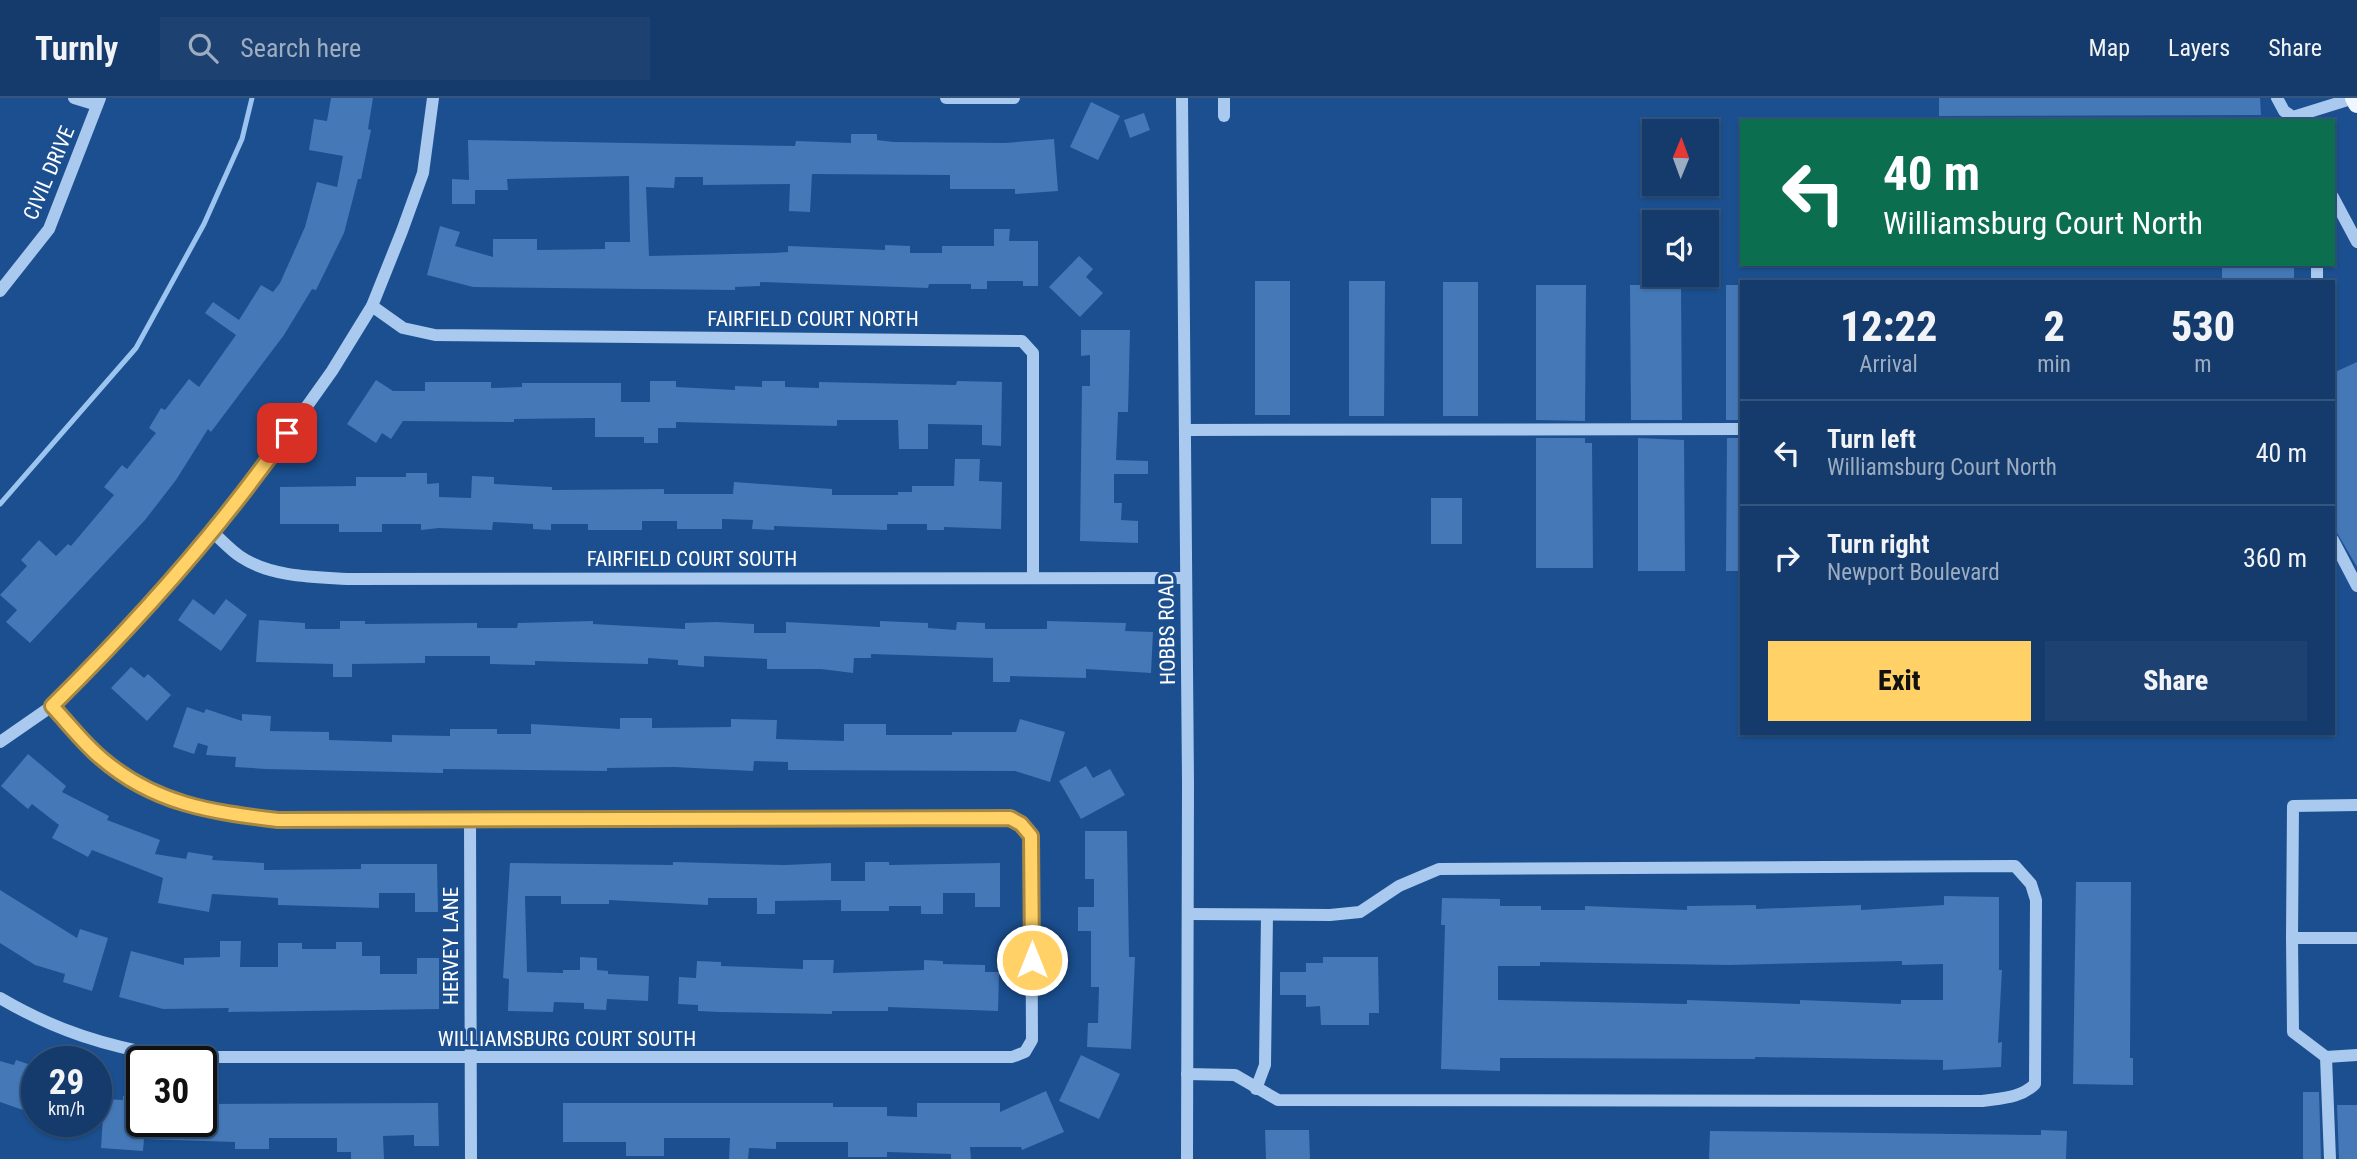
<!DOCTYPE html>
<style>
body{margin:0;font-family:"Roboto Condensed",sans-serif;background:#1d4271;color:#f1f3f6;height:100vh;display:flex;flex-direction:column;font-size:26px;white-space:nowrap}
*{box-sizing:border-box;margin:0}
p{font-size:23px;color:#9dadc1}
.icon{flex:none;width:38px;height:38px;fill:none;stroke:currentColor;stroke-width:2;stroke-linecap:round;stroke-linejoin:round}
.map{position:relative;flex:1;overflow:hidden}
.side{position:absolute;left:1740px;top:182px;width:595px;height:455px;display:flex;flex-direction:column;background:#143b6b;border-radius:0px;box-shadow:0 2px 5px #0004,0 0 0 2px #33557e}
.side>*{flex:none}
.hud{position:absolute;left:1740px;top:21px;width:595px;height:147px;border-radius:0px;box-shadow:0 2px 5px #0004,0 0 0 2px #33557e;background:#0b6e4f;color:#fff;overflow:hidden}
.needle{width:46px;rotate:1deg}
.controls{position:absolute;left:1642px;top:21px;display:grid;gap:14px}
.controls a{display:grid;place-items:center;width:77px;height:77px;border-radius:0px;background:#143b6b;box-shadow:0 2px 5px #0004,0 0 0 2px #33557e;font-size:35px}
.speed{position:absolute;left:21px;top:948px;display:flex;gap:14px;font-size:35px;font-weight:700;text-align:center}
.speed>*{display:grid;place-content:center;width:91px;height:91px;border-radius:50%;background:#143b6b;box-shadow:0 2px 5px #0004,0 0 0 2px #33557e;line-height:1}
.speed small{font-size:18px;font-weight:400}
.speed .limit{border:4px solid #111;border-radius:10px;background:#fff;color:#111}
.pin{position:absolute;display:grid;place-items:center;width:60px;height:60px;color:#fff;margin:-30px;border-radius:14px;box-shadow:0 4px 10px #0006}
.me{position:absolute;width:77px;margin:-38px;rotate:0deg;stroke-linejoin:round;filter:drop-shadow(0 0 5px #0008)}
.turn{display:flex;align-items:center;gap:24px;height:147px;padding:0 28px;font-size:32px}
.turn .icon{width:91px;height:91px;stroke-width:2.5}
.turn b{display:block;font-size:49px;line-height:60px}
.eta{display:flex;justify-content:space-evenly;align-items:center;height:119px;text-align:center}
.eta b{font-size:42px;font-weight:800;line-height:49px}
.cta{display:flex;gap:14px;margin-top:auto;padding:14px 28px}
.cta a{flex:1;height:80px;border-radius:0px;background:#ffd166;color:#111;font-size:28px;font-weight:800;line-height:80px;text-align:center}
.cta a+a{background:#1d4271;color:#f1f3f6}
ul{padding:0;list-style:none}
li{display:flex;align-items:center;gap:21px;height:105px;padding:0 28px;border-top:2px solid #33557e}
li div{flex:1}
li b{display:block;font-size:26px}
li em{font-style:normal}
header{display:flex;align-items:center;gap:42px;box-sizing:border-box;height:98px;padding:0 35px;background:#143b6b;border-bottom:2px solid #33557e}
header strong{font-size:33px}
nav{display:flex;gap:38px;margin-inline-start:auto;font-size:24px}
.search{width:490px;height:63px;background:#1d4271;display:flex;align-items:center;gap:18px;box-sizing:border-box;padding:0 24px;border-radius:0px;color:#9dadc1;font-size:26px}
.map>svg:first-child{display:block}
</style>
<header>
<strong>Turnly</strong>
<div class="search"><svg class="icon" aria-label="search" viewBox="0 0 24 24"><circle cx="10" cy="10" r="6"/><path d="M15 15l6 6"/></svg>Search here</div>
<nav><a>Map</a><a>Layers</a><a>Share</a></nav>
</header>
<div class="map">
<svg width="2357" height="1061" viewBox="0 0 2357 1061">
<rect width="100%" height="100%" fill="#1b4f8f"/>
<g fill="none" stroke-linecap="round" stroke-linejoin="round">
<polyline stroke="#9cc4f0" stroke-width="5" points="0,406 136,250 204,126 242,41 252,0"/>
</g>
<g fill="#4478b7" fill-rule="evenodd">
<polygon points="331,0 373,0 368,31 371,32 361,81 358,81 344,135 316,192 312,191 284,237 211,334 208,331 176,382 145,422 30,545 6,524 17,512 0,497 27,468 21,462 39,442 56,458 68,446 71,448 114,397 104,389 122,367 127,371 156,335 149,330 161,310 165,312 189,281 199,289 236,237 205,215 213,204 239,222 261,187 273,194 280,185 305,129 317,84 337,89 343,58 309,52 314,21 327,23"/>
<polygon points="1939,0 2260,0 2261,17 1939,18"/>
<polygon points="1091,4 1120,18 1098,62 1070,49"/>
<polygon points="1144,15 1150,32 1130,40 1124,22"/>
<polygon points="851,36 877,36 877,42 893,44 1005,45 1054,41 1058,93 1015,96 1015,91 950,91 950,77 812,76 810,114 789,113 790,86 703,87 703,79 675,79 674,90 646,89 649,158 774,155 788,154 788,148 885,152 885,147 910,148 910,155 942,155 942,148 994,148 994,131 1010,131 1009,143 1038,143 1038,188 1023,188 1023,183 987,183 987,191 971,191 971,186 929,186 928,190 760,184 760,188 735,189 735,192 473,189 427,177 440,128 460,134 455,148 493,159 493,141 537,141 537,152 605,151 605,144 630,144 629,78 507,81 508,92 475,92 475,106 452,106 452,81 469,82 468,42 795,48 796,43 851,45"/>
<polygon points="1079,158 1093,171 1086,179 1103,195 1080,219 1049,189"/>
<rect x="2222" y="166" width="72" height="18"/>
<rect x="1255" y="183" width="35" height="134"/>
<polygon points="1349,183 1385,183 1384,318 1349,318"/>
<rect x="1443" y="184" width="35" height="134"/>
<polygon points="1536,187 1586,187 1585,323 1536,322"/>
<polygon points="1630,187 1681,187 1682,322 1631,322"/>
<rect x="1726" y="187" width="15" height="135"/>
<polygon points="1081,232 1130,232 1128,314 1118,314 1116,362 1148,363 1148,376 1114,376 1114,405 1122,405 1121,422 1138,423 1138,445 1080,443 1082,288 1090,288 1090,257 1081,258"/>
<polygon points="2357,264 2357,469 2333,428 2333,275"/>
<polygon points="376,282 393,293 425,293 425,284 491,284 491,290 522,289 522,285 621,285 621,304 650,304 650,283 676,283 676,289 735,292 735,288 762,289 762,283 785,283 785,289 819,290 819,284 956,287 957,283 1002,284 1001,348 982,347 982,327 928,326 928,351 899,351 898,322 837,322 837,328 676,324 676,330 658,330 658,345 644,345 644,339 595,339 595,320 514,321 514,324 403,323 391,341 382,335 376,345 347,326"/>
<polygon points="1536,340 1585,340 1585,345 1592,345 1593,470 1536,470"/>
<polygon points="1638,340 1684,342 1685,473 1638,473"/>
<polygon points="1727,340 1741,340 1741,473 1726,473"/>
<polygon points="955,361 980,361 979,383 1002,384 1001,431 944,429 944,432 927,432 927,426 887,426 887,432 774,428 774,432 752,431 753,422 722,421 722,431 677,431 677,423 642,423 642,432 588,432 588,426 551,426 551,432 533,431 533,426 493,424 492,432 439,430 421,432 421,426 382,426 382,434 339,434 339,426 280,426 280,389 356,388 356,379 406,379 406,375 427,375 427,386 439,385 439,399 471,400 472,378 494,379 494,386 552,389 552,392 664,391 664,396 733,396 734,384 832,391 832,397 898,397 898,394 912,394 912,388 954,388"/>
<rect x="1431" y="400" width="31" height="46"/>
<polygon points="193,501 214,517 226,501 247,517 221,553 178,522"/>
<polygon points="259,522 305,525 305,531 340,531 340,523 365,523 365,526 477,525 477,530 517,530 518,525 593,523 593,526 685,531 685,525 716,524 754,526 754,535 786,535 786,524 880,529 880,523 928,525 928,530 956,532 957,524 985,525 985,531 1047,531 1047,523 1126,525 1125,533 1153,534 1151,575 1086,571 1086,580 1010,578 1010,584 993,584 993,560 871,556 871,560 854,560 853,575 821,571 767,571 767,561 704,558 704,569 678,567 678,562 648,560 648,566 535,563 535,567 490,566 490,558 425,558 425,565 352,566 352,579 333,579 333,566 256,564"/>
<polygon points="131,569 144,580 148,576 171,597 147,623 111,590"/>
<polygon points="187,609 204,615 206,611 242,623 242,616 271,618 270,633 329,634 329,642 392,644 392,637 450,638 450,631 497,631 497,636 531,636 531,626 620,631 620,620 652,620 652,630 731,629 731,621 777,622 776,641 844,643 844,626 886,626 886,637 952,637 952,634 1016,634 1020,621 1065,634 1050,684 1015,673 788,672 788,664 754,663 753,673 674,669 607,670 607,673 443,671 443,675 266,671 235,669 236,659 206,657 208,648 198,645 194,656 173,649"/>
<polygon points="28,656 66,688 62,694 109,718 107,722 160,742 155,756 186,761 188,754 213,758 212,762 264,765 264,772 361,771 361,766 437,766 438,814 415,814 415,795 379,795 379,810 278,807 278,800 212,796 209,814 158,805 163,780 92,752 88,759 52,740 59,727 32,706 28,711 1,688"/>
<polygon points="1086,668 1093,680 1110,671 1125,697 1081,721 1059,683"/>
<polygon points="1085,733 1127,733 1129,859 1135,859 1131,951 1087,949 1088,925 1098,925 1099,889 1091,889 1091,833 1078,833 1078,809 1094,809 1094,781 1085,781"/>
<polygon points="673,764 785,767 831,765 831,783 865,783 865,764 889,764 889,767 1000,765 1000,809 975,809 975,795 943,795 943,816 921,816 921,808 889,808 889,813 841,813 841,802 775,803 775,816 757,816 757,800 708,800 708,807 609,802 609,806 561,806 561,798 525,798 527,874 563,875 563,872 580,872 580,859 597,860 597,872 608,873 608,876 649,878 648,903 607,901 606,912 584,911 584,905 554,904 553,914 508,913 509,881 503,880 510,765 673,767"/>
<polygon points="2076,784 2131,784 2130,960 2133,960 2133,987 2073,986"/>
<polygon points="0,792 77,840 80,831 108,840 92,893 63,884 65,876 35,867 0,845"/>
<path d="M1944 798 1999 799V872H2002L1998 945 2002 944 2001 969 1943 972V962L1755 959V961L1500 960V973L1441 971 1445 827H1441L1442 800 1500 801V808H1541V812H1585V808L1687 812V808L1756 807V811L1861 807V812L1944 807ZM1902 863V867L1943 866V902H1901V906L1800 902V906L1687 902V906L1498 902V868H1540V864L1729 867Z"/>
<polygon points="220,843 241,843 240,869 278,869 278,845 302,845 302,851 336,851 336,844 362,844 362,858 380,858 380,876 417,876 417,860 439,860 439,911 228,914 229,910 163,911 119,899 131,853 184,867 184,860 220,859"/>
<polygon points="1323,859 1378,859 1379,915 1369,915 1369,927 1321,927 1320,908 1306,909 1306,897 1280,897 1280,874 1306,874 1306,865 1323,865"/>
<polygon points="803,862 834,862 833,875 924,872 924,862 943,863 943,866 985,867 985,874 999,874 998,913 888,909 888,913 832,913 832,916 719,914 698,913 698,907 678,906 679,879 696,880 697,863 721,864 721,868 803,871"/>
<polygon points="1081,957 1120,976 1099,1021 1059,1003"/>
<polygon points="16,962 37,969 23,1012 0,1004 0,963 14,967"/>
<polygon points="1046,993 1064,1034 1022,1052 1021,1049 970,1049 971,1061 951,1061 951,1056 887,1054 887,1059 848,1059 848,1044 776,1044 776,1051 749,1050 748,1061 729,1061 730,1040 664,1040 664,1058 626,1058 626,1044 563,1044 563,1005 833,1005 833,1009 887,1009 887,1018 917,1019 917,1005 1000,1005 1000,1014"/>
<polygon points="2303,994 2319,994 2321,1061 2303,1061"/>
<polygon points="123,998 142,999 142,1024 201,1024 201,1006 438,1005 439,1048 414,1048 414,1037 383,1038 384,1061 351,1061 351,1054 337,1054 337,1040 269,1040 269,1051 235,1051 235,1044 144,1041 143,1053 101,1050 104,1001 123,1002"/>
<polygon points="2337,1007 2357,1007 2357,1061 2339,1061"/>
<polygon points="1265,1032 1309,1032 1310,1061 1266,1061"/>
<polygon points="2041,1032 2067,1033 2066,1061 1709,1061 1710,1033 2041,1037"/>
</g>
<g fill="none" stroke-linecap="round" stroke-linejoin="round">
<g stroke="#a9c9ee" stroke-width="12">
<polyline points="74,0 97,7"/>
<polyline points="946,0 1014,0"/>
<polyline points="1182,0 1188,685 1187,1061"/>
<polyline points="1224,0 1224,18"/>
<polyline points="2277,0 2284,13 2293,19 2354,0"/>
<polyline points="2333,99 2357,144"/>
<polyline points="2317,184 2317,166"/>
<polyline points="0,193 49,131 100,0"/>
<polyline points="372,208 403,230 435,237 1022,243 1033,255 1033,479"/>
<polyline points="1185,332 1741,331"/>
<path d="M211 433C221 441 230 452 241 459 271 479 314 479 349 481L1186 480"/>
<polyline points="2333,442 2357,488"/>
<polyline points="0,644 52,608 124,537 243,398 332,273 372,208 402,133 423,75 433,0"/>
<polyline points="2357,707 2293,708 2292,840 2357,840"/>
<polyline points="470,720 471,1061"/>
<polyline points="2292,840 2293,934 2326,959 2330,1061"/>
<path d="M0 900C56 933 106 948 169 959H1012L1025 954 1032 942 1031 738 1021 726 1010 721 278 722C212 715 154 706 101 660 83 645 68 625 52 608"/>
<polyline points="2326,959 2357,957"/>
<path d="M1187 976 1235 977 1278 1002 1982 1003C2002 1000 2021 1000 2035 986L2036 802 2031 786 2015 768 1439 771 1399 788 1360 814 1330 817 1188 816"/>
<polyline points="1256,991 1265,967 1267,817"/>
</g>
<polyline stroke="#f0f6ff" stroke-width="18" points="2354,0 2357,6"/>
</g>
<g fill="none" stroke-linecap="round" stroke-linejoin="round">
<g stroke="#a68842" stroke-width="18">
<path id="route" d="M287 335C218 434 137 524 52 608 68 625 83 645 101 660 154 706 211 714 278 722L1010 720 1021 726 1031 738 1032 862"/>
</g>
<use href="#route" stroke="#ffd166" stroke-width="12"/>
</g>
<g text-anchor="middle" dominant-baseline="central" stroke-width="7" stroke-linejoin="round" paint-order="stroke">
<g font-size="21" fill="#fff" stroke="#1b4f8f">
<text transform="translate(49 75) rotate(-67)">CIVIL DRIVE</text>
<text x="813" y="221">FAIRFIELD COURT NORTH</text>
<text x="692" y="461">FAIRFIELD COURT SOUTH</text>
<text transform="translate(1167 531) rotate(-91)">HOBBS ROAD</text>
<text transform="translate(451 848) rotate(-90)">HERVEY LANE</text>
<text x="567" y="941">WILLIAMSBURG COURT SOUTH</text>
</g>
</g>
</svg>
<div class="controls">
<a><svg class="needle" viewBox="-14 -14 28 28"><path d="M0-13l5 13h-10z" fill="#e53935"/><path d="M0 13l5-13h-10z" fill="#9dadc1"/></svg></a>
<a><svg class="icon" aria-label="sound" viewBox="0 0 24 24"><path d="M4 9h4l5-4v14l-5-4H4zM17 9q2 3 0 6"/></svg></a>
</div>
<div class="speed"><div>29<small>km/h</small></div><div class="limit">30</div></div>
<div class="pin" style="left:287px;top:335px;background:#d93025"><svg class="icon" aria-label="arrive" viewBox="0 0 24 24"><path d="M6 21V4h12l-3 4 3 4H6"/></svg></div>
<svg class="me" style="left:1032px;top:862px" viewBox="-20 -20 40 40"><circle r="17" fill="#ffd166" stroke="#fff" stroke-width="3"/><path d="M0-11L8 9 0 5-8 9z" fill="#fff"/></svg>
<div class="hud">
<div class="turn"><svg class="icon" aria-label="left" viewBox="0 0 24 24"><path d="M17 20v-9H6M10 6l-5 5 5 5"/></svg><div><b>40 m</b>Williamsburg Court North</div></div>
</div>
<section class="side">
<div class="eta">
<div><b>12:22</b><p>Arrival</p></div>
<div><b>2</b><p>min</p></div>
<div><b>530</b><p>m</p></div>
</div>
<ul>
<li><svg class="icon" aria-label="left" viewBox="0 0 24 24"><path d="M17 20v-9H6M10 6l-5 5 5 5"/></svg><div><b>Turn left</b><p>Williamsburg Court North</p></div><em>40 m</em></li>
<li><svg class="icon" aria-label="right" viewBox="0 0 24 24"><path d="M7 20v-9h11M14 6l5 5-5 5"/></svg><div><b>Turn right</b><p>Newport Boulevard</p></div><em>360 m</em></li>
</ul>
<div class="cta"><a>Exit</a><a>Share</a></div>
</section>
</div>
